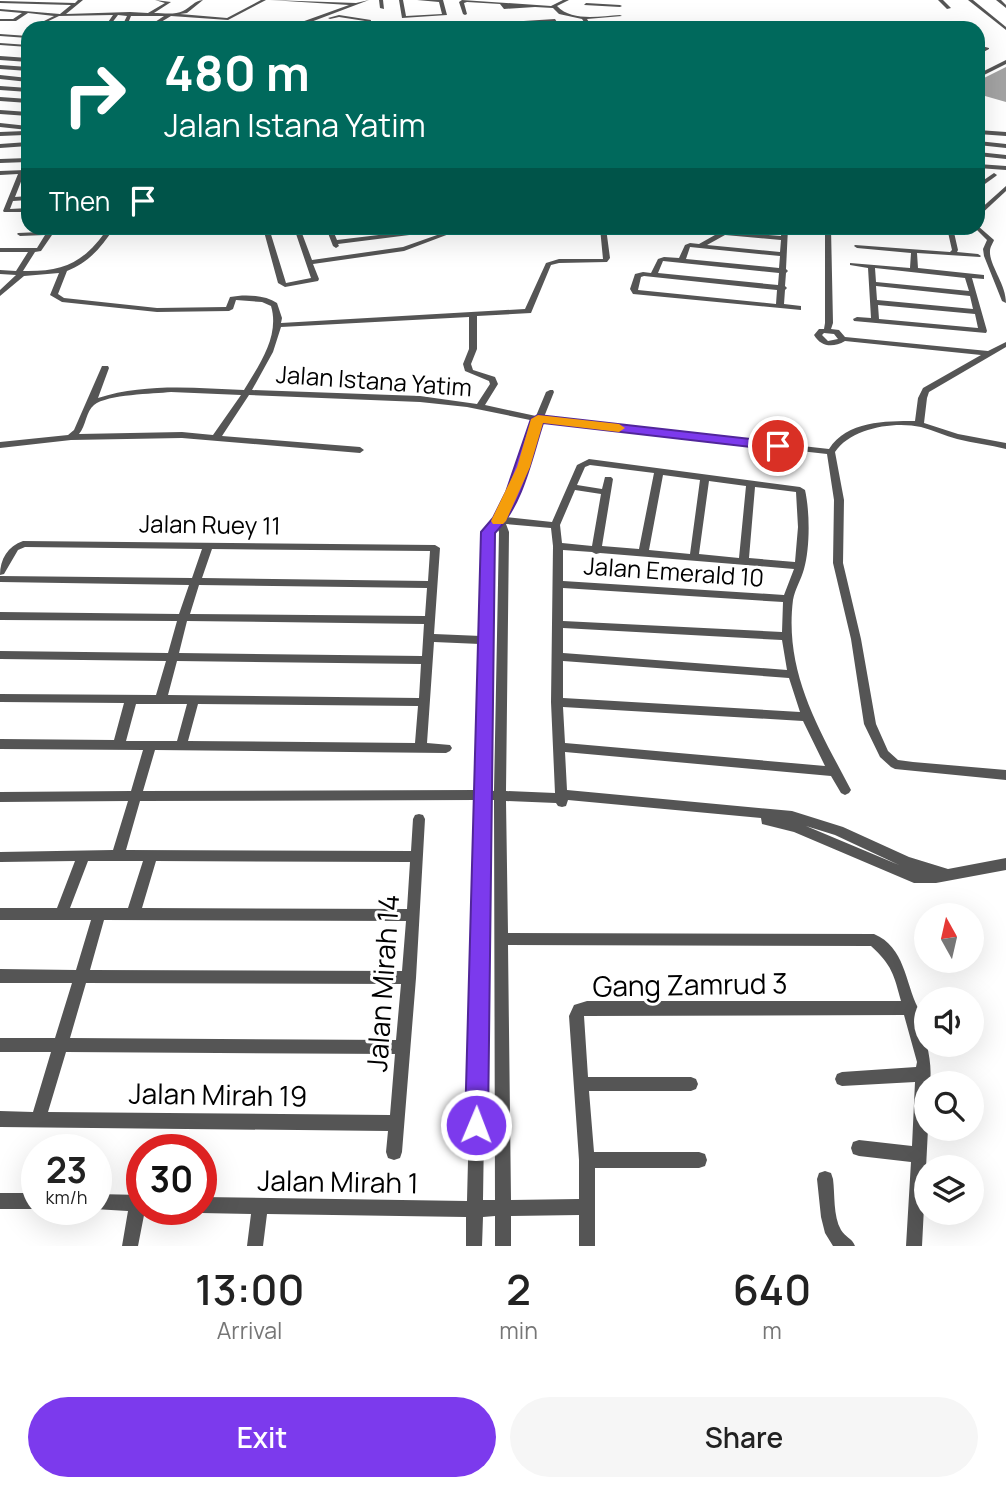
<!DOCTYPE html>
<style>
body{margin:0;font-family:Manrope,sans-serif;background:#f6f6f6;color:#222;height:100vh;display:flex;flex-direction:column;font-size:26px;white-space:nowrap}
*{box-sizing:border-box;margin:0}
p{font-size:23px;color:#767676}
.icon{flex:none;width:38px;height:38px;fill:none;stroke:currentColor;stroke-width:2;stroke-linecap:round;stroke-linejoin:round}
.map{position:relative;height:1246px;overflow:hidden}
.sheet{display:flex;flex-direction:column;background:#fff;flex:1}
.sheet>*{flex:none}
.guide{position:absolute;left:21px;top:21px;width:964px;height:214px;border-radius:21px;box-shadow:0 7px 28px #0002;background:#00695c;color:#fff;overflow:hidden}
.needle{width:46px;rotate:352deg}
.fabs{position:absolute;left:914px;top:903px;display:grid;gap:14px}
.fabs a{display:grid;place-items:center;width:70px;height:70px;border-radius:50%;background:#fff;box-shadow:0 7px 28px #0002;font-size:35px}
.speed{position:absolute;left:21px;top:1134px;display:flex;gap:14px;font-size:35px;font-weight:700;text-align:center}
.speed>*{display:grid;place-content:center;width:91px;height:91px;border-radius:50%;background:#fff;box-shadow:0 7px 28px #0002;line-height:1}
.speed small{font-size:18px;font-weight:400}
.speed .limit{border:10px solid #d22;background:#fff;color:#111}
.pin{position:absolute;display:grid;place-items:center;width:60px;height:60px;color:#fff;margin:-30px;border:4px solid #fff;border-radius:50%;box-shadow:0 2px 7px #0007}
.me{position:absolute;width:77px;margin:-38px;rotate:1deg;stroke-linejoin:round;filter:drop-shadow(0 0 5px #0008)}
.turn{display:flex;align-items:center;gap:24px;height:147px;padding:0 28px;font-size:32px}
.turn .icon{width:91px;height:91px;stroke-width:2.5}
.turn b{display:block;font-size:49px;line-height:60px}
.then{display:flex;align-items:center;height:66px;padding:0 28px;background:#0003;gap:14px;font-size:26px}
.eta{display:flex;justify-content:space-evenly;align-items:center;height:119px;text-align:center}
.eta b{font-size:42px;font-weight:600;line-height:49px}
.cta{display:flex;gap:14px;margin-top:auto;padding:14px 28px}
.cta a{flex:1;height:80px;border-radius:42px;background:#7c3aed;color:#fff;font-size:28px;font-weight:600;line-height:80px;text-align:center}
.cta a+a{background:#f6f6f6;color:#222}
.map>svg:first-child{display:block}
</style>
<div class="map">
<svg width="1006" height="1246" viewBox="0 0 1006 1246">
<rect width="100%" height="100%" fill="#fff"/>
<polygon fill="#a3a3a3" points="1006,67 1006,102 978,94 978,81"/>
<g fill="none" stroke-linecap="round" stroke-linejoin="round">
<g fill="#555" fill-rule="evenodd">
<path d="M78 0H105H83L66 14 130 12 148 13 165 3 155 0 171 2 154 13C163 13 175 15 183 11 191 7 194 1 203 0L187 13 180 14 227 18 261 0H266L228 20 171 16 161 22 188 25 186 27 126 23 124 22 127 16 118 15 108 28H104L113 15 59 16 34 28 28 29 54 16 28 13 16 21H0V19H13L22 13 0 11V9L60 14 71 5 0 3V1L75 3ZM131 16H164L155 22 129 21Z"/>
<polygon points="270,0 356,3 369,0 295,28 289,28 291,26 273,23 275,22 296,24 349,5"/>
<polygon points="379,0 383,0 384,9 380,8"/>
<polygon points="399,0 403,0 406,16 442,14 439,2 417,0 443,0 447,15 402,18"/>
<path d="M462 0 551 6 563 0H569L557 6C572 22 600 16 620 15L622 16 587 19 590 24 616 23 618 24 588 28 582 19 559 14 553 8 535 7 504 9 500 4 467 2 464 3 467 14 465 15 463 14 459 2Z"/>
<polygon points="938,0 943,0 951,8 947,9"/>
<polygon points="968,0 973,0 1006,27 1006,30"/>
<polygon points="996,0 1001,0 1006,5 1006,8"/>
<polygon points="586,3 620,5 622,6 620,7 584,5"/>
<polygon points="339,15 371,20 370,27 342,28 305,26 307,25 365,26 365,21 339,17 330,19 328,18"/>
<polygon points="555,19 561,28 557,28 553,21 509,23 507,22"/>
<polygon points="391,22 395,23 393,28 389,28"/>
<polygon points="967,24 976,28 966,26 895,28"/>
<polygon points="765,26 877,27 879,28 763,28"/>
<polygon points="0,34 28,36 28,38 0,36"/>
<polygon points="0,43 28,45 28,47 0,45"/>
<polygon points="978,45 989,48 989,49 978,55 978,52 983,49 978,48"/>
<polygon points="0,56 28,58 28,62 0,60"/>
<polygon points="1006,60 1006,64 978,78 978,74"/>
<polygon points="0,65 28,67 28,71 0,69"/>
<polygon points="0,75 28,78 28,82 0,79"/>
<polygon points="0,86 28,88 28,92 0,90"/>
<polygon points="978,96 985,101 978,109"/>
<polygon points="0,97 28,99 28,103 0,101"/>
<polygon points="0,110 28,112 28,116 0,114"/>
<polygon points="0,123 28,126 28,130 0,127"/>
<polygon points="978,130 1006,132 1006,136 978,134"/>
<polygon points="0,132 25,131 28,133 25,135 0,136"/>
<polygon points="978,141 1006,144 1006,148 978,145"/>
<polygon points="28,142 28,146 0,148 0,144"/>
<polygon points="978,152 1006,155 1006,159 978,156"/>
<polygon points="28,158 28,162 0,163 0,159"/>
<polygon points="978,164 1006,166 1006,170 978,168"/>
<polygon points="25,170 28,172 24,174 15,197 28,196 28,200 13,201 10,209 28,208 28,212 4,212 3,211 18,174 0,175 0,171"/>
<polygon points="994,173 997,175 996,176 978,189 978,184"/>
<polygon points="1006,186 1006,191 978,217 978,211"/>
<path d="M978 226 994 240C993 243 990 247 990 251 989 265 1006 284 1006 303L1002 301 984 256 983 249 987 240 975 228Z"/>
<path d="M108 228H114C101 248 89 262 67 271L58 294 64 298 157 308 226 307 230 297C245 294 265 295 277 303L282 318 281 323 525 309 546 263 559 259H603L600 228H606L610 258 607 262 559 263 551 265 531 313 477 316V349L471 364 473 370 495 377 498 384 485 405 536 416 546 392 550 390H553L554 392 544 417 829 449C847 421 885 421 915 421L918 398 923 388 981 355 845 341C833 348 821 347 814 335L819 329H824L825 323V228H831L833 323 831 329 839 330 845 337 988 351 1006 342V347L929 392 927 398 924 423 958 434 1006 443V449C990 445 973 443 957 439 945 436 933 430 921 427 894 421 851 428 835 452L844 500 843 563 861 639 876 724 888 751 898 760 913 762 1006 770V780L895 769 891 767 880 757 864 724 851 639 833 563 834 500 827 454 543 422 522 483 505 517 552 522 577 465 589 459 800 487 805 490C810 512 810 548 804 569 801 580 795 589 793 600 784 672 819 729 851 790L849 793 845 795 841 793 831 776 565 752 567 790 792 811 843 827 909 857 948 869 1006 858V870L936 883H914L794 832 762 824 761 818 568 800 566 806 562 807 558 806 556 803 506 801 508 933 874 934C905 947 905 982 918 1008L917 1010C924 1035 933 1058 930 1083H926V1129H928L922 1246H906L911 1162 859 1156 853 1154 851 1148 853 1142 859 1140 912 1146 915 1082 842 1086 837 1084 835 1079 837 1074 842 1072 916 1067 917 1062 904 1015 584 1016 588 1077H691L696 1079 698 1084 696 1089 691 1091H589L594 1152H699L705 1154 707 1160 705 1166 699 1168H595V1246H579V1215L511 1216V1246H495V1216L483 1217 482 1246H466V1217L267 1214 263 1246H247L251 1214 201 1213 195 1211V1209H201V1197L467 1201 477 800 140 801 126 850 411 851 413 819 415 815 419 814 423 815 425 819 416 978 402 1152 400 1158 394 1160 388 1158 386 1152 388 1131 0 1127V1111L33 1112 51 1052H0V1038H55L72 983H0V969L76 970 91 920H0V908H57L75 861 0 862V852L113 850 128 801 0 802V792L131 791 143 750 0 749V739L114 740 124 703 0 702V694L156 695 166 661 0 659V651L168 653 177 621 0 620V612L179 614 189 585 0 582V576L192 578 202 549 25 547 18 550 4 574 0 575C0 559 8 546 23 541L435 545 440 548 434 634 481 636 483 532 505 501 520 465 535 421 467 407 420 402 249 395 222 436 360 447 364 450 360 453 182 438 71 440 0 448V442L68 435 74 430 102 366H108L109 368 98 398C145 383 195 388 244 390 259 365 280 336 271 306L262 302 236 300 233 309 229 311 157 312 62 302 50 295 59 273 24 276 0 296V290L16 275 0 274V270L16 271 28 252H0V248H37L45 235 20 236 17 234 18 233 63 231 66 233 63 235H52L41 251 35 252 23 271C64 272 85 262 108 228ZM469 317V349L463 364 465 371 489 381 490 384 477 404 420 396 252 390 273 352 281 327ZM824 333 834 334 838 339 828 341 822 335ZM171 392 241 395 213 435 182 432 79 434C86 426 86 411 94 405 108 394 153 394 171 392ZM590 465 654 473 639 549 602 546 613 479 611 477H605L602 489 577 485 585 467ZM663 475 700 480 690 554 649 550ZM709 481 746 486 739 558 699 554ZM755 487 796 492 798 527 795 562 749 558ZM575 490 601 494 592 546 562 543 560 525ZM506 524 551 528 553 546 551 702 555 793 506 791 509 532ZM497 527 499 532 494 791 489 790 491 643 494 640 491 637 493 532ZM212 549 430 551 428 581 202 578ZM563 550 592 552 596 554 600 553 794 569 784 595 563 581ZM199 585 427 588 425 616 190 614ZM563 588 783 602 782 632 563 621ZM187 621 424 624 422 656 179 653ZM563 628 782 640 787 670 563 653ZM434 642 480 644 477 790 143 791 155 750 446 753 450 751 452 748 450 745 427 743ZM177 661 421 664 419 698 168 695ZM563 661 789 678 800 712 563 698ZM136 704H187L177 741H126ZM198 704 418 706 415 743 188 741ZM563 707 803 721 825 766 565 743ZM489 800H494L495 1200H483ZM806 826 835 835 899 865ZM88 861H143L128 908H70ZM156 861 410 862 407 909 142 908ZM104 920 406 921 402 971 90 970ZM508 945 871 946C892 965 894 975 901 1001H587L574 1005 569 1016 579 1160V1199L511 1200ZM86 983 401 984 396 1040 70 1038ZM66 1052 395 1054 390 1115 48 1112Z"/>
<polygon points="263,228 269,228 286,283 311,278 294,228 300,228 312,260 403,247 457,228 465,228 404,251 313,264 319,279 318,281 285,287 278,283"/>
<polygon points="326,228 332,228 337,240 437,228 452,228 449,230 338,244 339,246 336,248 333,246"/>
<path d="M722 228H728V231L731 232 781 236 782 228H788L786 269 788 271 786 273 785 286 787 288 785 290 784 304 801 306V310L633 294 630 289 635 274 643 272 651 273 658 259 664 257 679 258 685 245 690 243 699 244 722 231ZM725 235 781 240 780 252 707 245ZM690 247 780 256 779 268 686 259ZM663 261 779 273 778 285 658 273ZM644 276 777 290 776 304 638 290 641 277Z"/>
<polygon points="844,228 866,228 875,230 872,232 847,230"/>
<path d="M947 228H953L958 250 957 252 978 254 981 256 980 257 917 253 918 268 984 275V279L972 278 987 331 986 333 854 321 853 319 857 317 871 318 868 268 850 265V263L910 268 911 253 857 248 854 246 855 245 950 252 952 250ZM875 268 965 278 969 291 876 282ZM876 286 970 296 973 309 877 300ZM878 305 975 314 978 328 879 319Z"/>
<path d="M825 1171 831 1173 833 1179C835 1194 833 1216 841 1230 845 1237 852 1238 855 1246H833L825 1233 821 1217 817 1179 819 1173Z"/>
<rect x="0" y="1193" width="37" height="16"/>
<polygon points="96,1194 142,1195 142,1209 146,1209 145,1210 138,1246 122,1246 128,1211 94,1209 96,1209"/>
</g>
</g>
<path fill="#7c3aed" stroke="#51269a" stroke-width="2" d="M538 415 778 442 785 446 778 450 543 423C531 460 523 504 495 533L488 1125 485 1133 476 1136 468 1133 465 1125 481 532 493 518 506 492 531 419Z"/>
<polygon fill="#f59e0b" points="538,415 619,424 625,428 619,432 543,423 530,467 506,521 503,524 493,524 491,521 517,467 531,419"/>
<g text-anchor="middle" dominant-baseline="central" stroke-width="6" stroke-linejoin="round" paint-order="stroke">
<g font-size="24" fill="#000" stroke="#fff">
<text transform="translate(374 380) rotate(4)">Jalan Istana Yatim</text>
<text transform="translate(210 524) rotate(1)">Jalan Ruey 11</text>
<text transform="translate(674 571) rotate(4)">Jalan Emerald 10</text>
</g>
<g font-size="28" fill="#000" stroke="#fff">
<text transform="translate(382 983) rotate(-86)">Jalan Mirah 14</text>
<text transform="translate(690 984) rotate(-1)">Gang Zamrud 3</text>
<text transform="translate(218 1094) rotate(1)">Jalan Mirah 19</text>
<text transform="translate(338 1181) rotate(1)">Jalan Mirah 1</text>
</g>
</g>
</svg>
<div class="fabs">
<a><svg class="needle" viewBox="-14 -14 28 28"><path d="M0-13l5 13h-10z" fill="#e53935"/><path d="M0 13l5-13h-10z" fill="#767676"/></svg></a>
<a><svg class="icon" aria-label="sound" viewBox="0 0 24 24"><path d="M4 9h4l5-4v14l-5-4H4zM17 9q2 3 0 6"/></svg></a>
<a><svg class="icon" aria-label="search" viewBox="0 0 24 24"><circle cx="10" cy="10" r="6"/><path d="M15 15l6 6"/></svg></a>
<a><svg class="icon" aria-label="layers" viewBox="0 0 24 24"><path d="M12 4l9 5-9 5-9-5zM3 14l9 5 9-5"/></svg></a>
</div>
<div class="speed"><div>23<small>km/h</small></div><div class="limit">30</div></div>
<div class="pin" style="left:778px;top:446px;background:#d93025"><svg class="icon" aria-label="arrive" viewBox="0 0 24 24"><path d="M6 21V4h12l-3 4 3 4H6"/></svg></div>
<svg class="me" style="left:476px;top:1125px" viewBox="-20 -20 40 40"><circle r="17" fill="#7c3aed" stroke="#fff" stroke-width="3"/><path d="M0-11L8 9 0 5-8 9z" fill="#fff"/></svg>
<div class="guide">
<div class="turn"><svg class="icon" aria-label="right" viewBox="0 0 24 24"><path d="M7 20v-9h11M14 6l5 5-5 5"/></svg><div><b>480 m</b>Jalan Istana Yatim</div></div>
<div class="then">Then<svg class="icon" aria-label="arrive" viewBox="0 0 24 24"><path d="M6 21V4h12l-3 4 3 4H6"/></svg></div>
</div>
</div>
<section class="sheet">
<div class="eta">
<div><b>13:00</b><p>Arrival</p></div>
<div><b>2</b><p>min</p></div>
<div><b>640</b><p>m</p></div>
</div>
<div class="cta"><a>Exit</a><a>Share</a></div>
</section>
